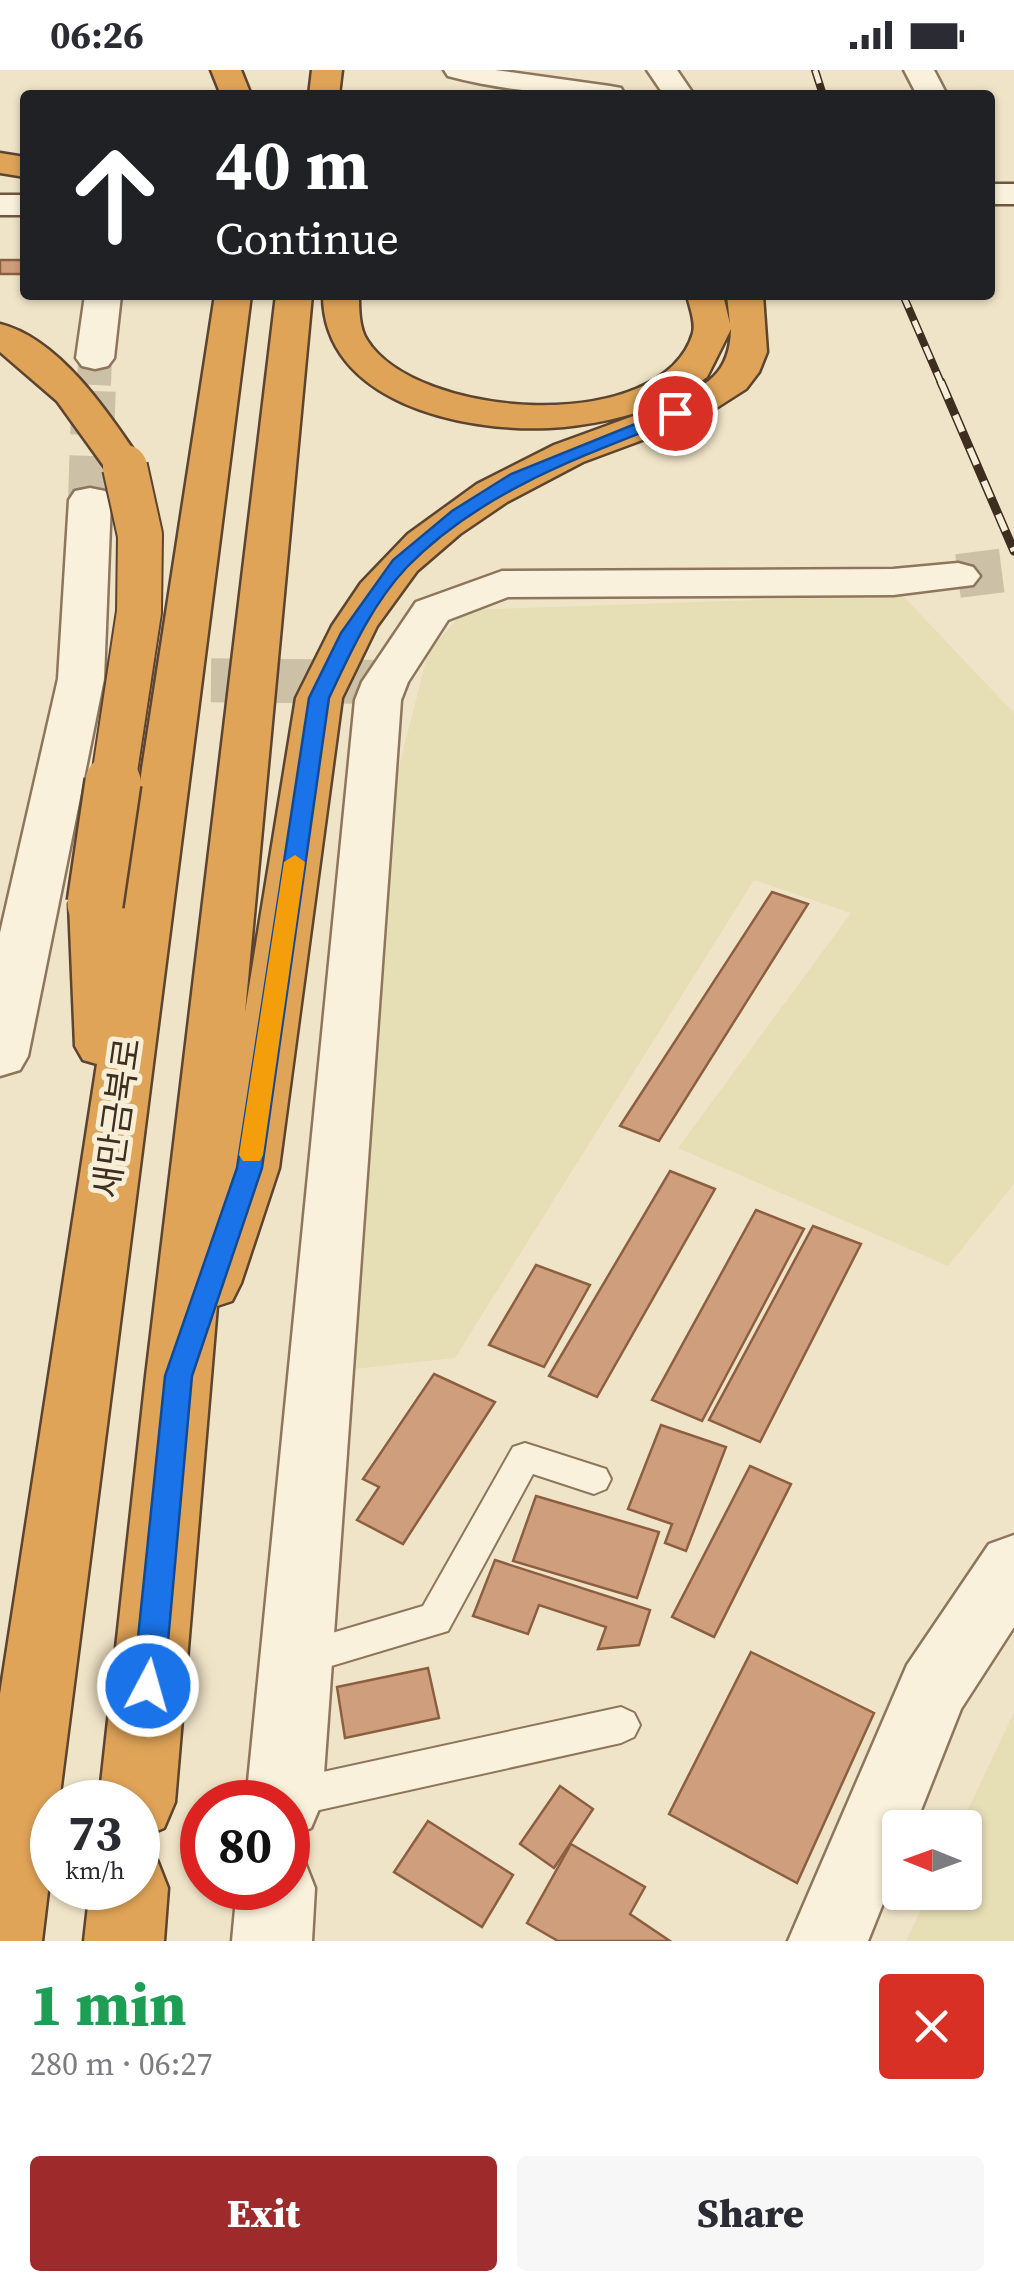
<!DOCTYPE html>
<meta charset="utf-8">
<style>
body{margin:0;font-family:"Source Serif 4","Noto Sans KR",serif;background:#f7f7f7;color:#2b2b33;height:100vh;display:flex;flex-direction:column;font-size:38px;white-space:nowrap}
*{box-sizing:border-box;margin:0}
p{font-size:32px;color:#7c7c81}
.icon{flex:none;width:55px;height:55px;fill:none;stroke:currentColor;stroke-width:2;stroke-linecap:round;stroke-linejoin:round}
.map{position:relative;height:1871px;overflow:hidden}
.sheet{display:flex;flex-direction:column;background:#fff;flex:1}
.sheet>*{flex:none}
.hud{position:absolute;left:20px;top:20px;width:975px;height:210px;border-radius:10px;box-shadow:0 2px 8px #0004;background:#202124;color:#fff;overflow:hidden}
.needle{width:65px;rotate:271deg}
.tools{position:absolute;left:882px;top:1740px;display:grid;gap:20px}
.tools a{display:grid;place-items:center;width:100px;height:100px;border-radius:10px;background:#fff;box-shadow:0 2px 8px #0004;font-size:50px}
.speed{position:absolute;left:30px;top:1710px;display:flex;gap:20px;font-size:50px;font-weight:700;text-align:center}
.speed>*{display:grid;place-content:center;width:130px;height:130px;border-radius:50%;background:#fff;box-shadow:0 2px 8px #0004;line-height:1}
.speed small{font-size:25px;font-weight:400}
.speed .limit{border:15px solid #d22;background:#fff;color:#111}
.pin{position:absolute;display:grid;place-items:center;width:85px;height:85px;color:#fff;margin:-42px;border:5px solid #fff;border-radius:50%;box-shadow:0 2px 10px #0007}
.me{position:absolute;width:110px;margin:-55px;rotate:6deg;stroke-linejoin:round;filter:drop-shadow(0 0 8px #0008)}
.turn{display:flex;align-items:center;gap:35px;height:210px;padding:0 30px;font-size:45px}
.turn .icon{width:130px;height:130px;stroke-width:2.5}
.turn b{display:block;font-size:70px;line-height:85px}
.round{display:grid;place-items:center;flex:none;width:105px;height:105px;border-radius:10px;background:#f7f7f7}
.head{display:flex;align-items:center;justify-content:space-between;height:170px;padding:0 30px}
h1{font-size:60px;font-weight:800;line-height:75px;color:#1e9e55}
.button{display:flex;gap:20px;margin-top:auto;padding:20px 30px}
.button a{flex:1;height:115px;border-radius:10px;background:#9e2a2b;color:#fff;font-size:40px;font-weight:800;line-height:115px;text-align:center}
.button a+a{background:#f7f7f7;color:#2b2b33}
.status{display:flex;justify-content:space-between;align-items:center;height:70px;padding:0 50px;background:#fff;direction:ltr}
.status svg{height:28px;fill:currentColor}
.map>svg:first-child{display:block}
</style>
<div class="status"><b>06:26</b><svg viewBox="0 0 49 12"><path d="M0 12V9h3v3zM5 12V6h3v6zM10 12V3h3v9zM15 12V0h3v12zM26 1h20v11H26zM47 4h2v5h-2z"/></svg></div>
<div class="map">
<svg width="1014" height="1871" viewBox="0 0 1014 1871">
<rect width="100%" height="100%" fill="#f0e4c8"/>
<g fill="#e6deb5">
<polygon points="902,525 1014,643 1014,1114 948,1196 678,1078 851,843 754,810 455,1288 344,1300 396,709 428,582 465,540"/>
<polygon points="1014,1642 1014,1871 906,1871 929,1823 965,1822 965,1758 960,1757"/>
</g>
<g fill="#cf9f7d" stroke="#8d5f41" stroke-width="2.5">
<polygon points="0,190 25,190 25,200 23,204 0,204"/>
<polygon points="772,822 808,834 659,1071 620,1056"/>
<polygon points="670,1101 715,1119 597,1327 549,1306"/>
<polygon points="756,1140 804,1159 702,1351 652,1330"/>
<polygon points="813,1156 861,1174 760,1372 709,1350"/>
<polygon points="536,1195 590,1215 544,1297 489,1275"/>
<polygon points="434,1304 495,1332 403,1474 357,1450 379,1417 363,1409"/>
<polygon points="661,1355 726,1377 686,1481 665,1473 672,1454 628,1439"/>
<polygon points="750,1396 791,1414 714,1567 672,1547"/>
<polygon points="536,1426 659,1462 637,1528 513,1491"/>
<polygon points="495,1490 650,1540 639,1575 598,1579 606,1557 539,1535 528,1564 473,1546"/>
<polygon points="751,1582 874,1643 797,1813 669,1744"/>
<polygon points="428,1598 439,1648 345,1668 337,1617"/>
<polygon points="560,1716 593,1739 554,1798 520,1774"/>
<polygon points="428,1751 513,1805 482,1857 394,1802"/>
<polygon points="571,1774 645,1817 630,1844 670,1871 558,1871 527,1853"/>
</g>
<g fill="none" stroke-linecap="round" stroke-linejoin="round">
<polyline stroke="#ccc0a6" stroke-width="34" stroke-dasharray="34 18" stroke-linecap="butt" points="94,315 95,288"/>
<g stroke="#ccc0a6" stroke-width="44" stroke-dasharray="44 21" stroke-linecap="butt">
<polyline points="90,430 94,312"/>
<polyline points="958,506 1014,499"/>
<polyline points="81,609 385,612"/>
</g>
<g stroke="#8d765c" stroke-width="4">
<g id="lane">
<polygon points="525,1373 606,1399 611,1409 606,1419 594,1424 533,1404 448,1561 298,1606 285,1601 280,1589 285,1577 423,1536 513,1377"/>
<polygon points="621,1637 634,1643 640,1655 634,1667 621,1673 288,1747 288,1732 268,1732 267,1729 273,1716 286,1710"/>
</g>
</g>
<g stroke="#8d765c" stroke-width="5">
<g id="street">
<path d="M444 0H495L610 16 621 18 625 25C564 25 508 22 448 6Z"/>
<polygon points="647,0 677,0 694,25 664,25"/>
<polygon points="904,0 934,0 947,25 917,25"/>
<polygon points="85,225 121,225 114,288 108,296 95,299 82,296 76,288"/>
<polygon points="90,418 105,421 111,430 104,609 28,986 20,1000 0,1006 0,863 58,609 69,430 75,421"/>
<polygon points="958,493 973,497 980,506 973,515 893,525 508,527 448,550 408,612 401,630 322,1732 311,1758 288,1768 288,1732 246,1732 355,630 362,612 416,532 502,501 893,499"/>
<polygon points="1014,1465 1014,1557 961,1639 914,1758 900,1758 900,1791 868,1871 788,1871 907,1595 989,1474"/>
<polygon points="288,1784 304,1790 315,1818 312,1871 232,1871 237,1818 288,1818"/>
</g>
</g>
<g stroke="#6f573f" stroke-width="5">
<g id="secondary">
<rect x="990" y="114" width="24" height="20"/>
<rect x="0" y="125" width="25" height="20"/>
</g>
</g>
<g stroke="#5b4430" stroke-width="5">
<g id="highway">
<polygon points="211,0 241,0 251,25 221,25"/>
<polygon points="312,0 342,0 339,25 309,25"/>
<polygon points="0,83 25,87 25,107 0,103"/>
<polygon points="215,225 251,225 59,1732 52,1732 52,1788 42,1871 0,1871 0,1624 97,994 83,990 75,976 69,834 77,822 95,816 113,822 121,835"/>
<path d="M276 225H312L245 942 296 628 332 556 361 513 408 464 477 414 554 375 669 333C629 346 591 356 549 358 462 362 323 332 323 225H359C359 239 359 258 367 270 417 350 663 366 693 263 696 251 689 236 687 225H723L730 254 727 225H763L767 282 759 302 746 319 699 349 583 392 507 432 460 464 417 501 377 556 342 628 279 1098 241 1213 232 1231 217 1236 175 1732 164 1758 138 1769V1732H99L146 1306ZM731 259C730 304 707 315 670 333L707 307Z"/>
<path d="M0 254C61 269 112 348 145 397L139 406 125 409 111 406 57 331 0 282Z"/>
<polygon points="138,1782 157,1790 168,1818 164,1871 84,1871 90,1818 138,1818"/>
</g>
</g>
<use href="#lane" fill="#faf1dc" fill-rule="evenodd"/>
<use href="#street" fill="#faf1dc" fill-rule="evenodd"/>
<use href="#secondary" fill="#faf1dc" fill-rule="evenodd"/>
<use href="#highway" fill="#e0a458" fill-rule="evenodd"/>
<g stroke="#3d2e20" stroke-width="8">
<g id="rail-far1">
<polyline points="815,0 823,25"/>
<polyline points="903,225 942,315"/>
</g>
</g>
<g stroke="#3d2e20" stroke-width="9">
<polyline id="rail" points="941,312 1014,481"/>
</g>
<use href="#rail-far1" stroke="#f7eed8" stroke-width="5" stroke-dasharray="14" stroke-linecap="butt"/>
<use href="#rail" stroke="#f7eed8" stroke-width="6" stroke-dasharray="18" stroke-linecap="butt"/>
<g stroke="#5b4430" stroke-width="48" stroke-linecap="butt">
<polyline id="highway-bridge-far1" points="113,714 139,542 140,465 125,397"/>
</g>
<g stroke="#5b4430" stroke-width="60" stroke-linecap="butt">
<polyline id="highway-bridge" points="95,834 113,712"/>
</g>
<use href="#highway-bridge-far1" stroke="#e0a458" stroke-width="44"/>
<use href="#highway-bridge" stroke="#e0a458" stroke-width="55"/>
</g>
<path fill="#1a73e8" stroke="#114b97" stroke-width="2.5" d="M675 338 683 343 681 347C583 386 482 420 407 497 372 534 350 583 329 628L262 1098 192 1306 164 1616 159 1626 148 1630 138 1626 133 1616 165 1306 237 1098 309 628 341 563 393 490 452 441 511 404Z"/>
<polygon fill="#f59e0b" points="295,785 305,792 263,1085 260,1091 243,1091 239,1085 284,792"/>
<g text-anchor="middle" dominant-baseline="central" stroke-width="10" stroke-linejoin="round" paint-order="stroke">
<g font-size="35" fill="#3d2e20" stroke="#f7eed8">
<text transform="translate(117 1048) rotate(-82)">새만금북로</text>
</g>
</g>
</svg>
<div class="tools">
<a><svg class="needle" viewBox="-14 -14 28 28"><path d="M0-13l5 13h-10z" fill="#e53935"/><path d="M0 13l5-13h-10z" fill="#7c7c81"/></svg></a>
</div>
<div class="speed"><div>73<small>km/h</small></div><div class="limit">80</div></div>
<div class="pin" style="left:675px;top:343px;background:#d93025"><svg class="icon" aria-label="arrive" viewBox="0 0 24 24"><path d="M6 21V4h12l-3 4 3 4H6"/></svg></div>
<svg class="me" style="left:148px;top:1616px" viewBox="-20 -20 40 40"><circle r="17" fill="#1a73e8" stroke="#fff" stroke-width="3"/><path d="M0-11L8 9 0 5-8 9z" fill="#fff"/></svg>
<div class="hud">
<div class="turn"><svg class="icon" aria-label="ahead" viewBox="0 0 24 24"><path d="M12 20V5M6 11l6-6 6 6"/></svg><div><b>40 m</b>Continue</div></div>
</div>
</div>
<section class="sheet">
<div class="head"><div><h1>1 min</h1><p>280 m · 06:27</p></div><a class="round" style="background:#d93025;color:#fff"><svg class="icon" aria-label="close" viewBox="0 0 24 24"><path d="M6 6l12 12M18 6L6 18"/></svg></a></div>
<div class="button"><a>Exit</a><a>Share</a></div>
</section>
